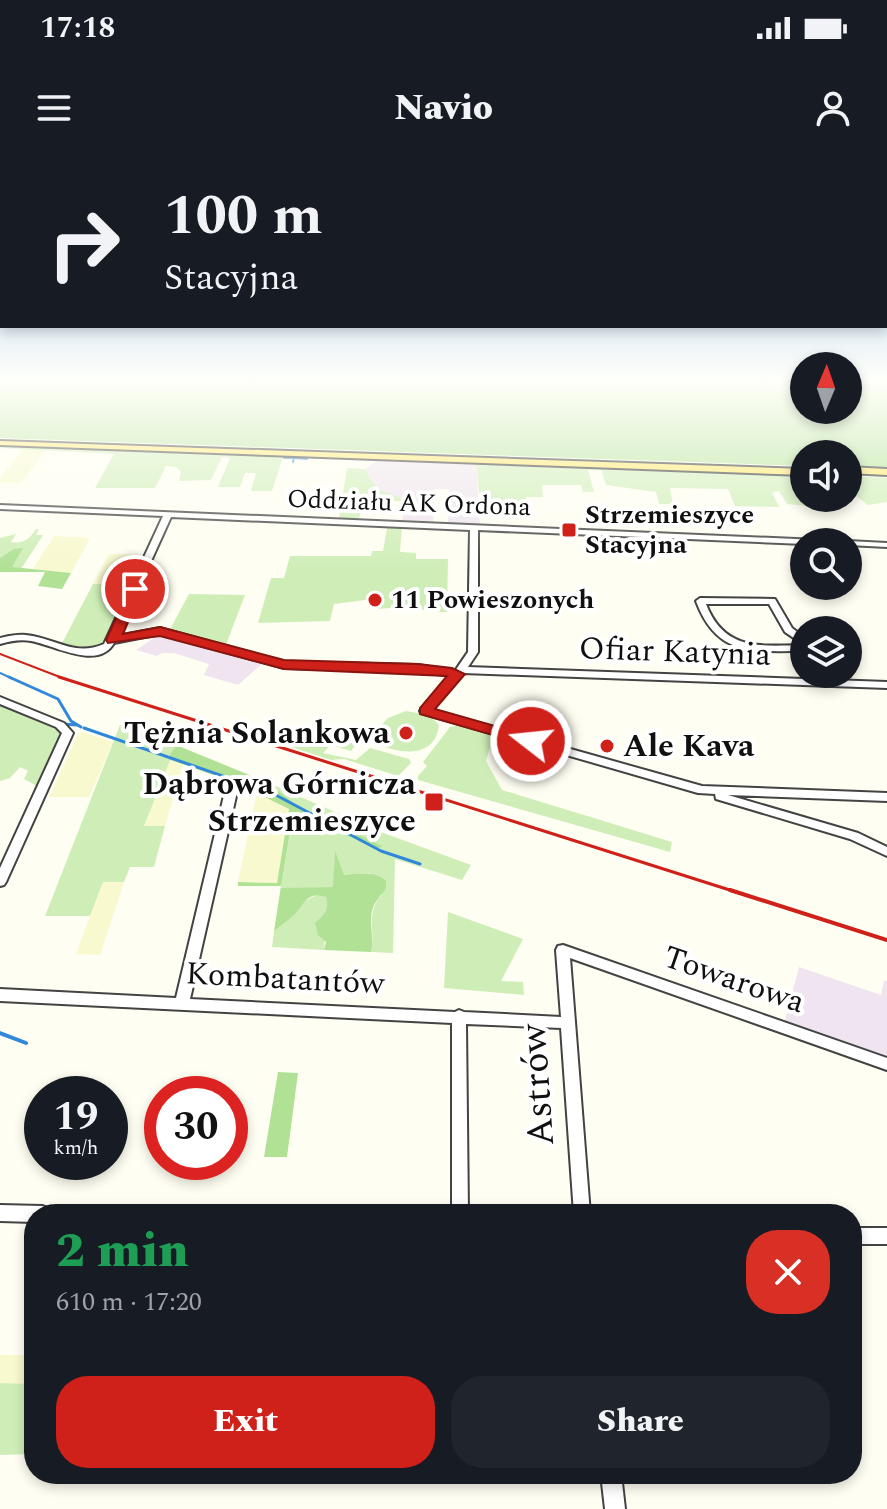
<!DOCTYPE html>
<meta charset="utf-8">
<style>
body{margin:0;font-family:Spectral,serif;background:#20242c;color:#f1f3f6;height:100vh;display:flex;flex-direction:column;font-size:30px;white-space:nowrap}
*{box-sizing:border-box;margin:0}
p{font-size:26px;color:#9ea1a6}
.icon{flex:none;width:44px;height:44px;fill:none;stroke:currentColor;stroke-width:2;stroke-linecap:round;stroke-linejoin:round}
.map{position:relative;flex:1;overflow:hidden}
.details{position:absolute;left:24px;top:1044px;width:838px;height:280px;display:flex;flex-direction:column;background:#171b24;border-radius:32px;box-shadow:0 4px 12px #0003}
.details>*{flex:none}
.guide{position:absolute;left:0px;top:0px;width:888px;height:168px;box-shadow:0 4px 12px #0003;background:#171b24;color:#f1f3f6;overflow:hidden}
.needle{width:52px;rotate:2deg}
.fabs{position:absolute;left:790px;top:192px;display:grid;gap:16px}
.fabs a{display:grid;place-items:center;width:72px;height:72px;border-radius:50%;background:#171b24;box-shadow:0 4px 12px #0003;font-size:40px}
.speed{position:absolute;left:24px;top:916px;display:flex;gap:16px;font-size:40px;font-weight:700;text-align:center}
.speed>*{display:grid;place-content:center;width:104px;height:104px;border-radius:50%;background:#171b24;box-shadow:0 4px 12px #0003;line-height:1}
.speed small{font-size:20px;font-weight:400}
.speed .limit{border:12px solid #d22;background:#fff;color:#111}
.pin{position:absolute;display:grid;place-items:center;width:68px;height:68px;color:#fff;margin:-34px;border:4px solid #fff;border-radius:50%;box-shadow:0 2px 8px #0007}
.me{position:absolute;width:88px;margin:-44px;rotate:286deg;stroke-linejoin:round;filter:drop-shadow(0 0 6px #0008)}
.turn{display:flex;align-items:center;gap:28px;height:168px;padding:0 32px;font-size:36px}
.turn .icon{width:104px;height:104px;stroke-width:2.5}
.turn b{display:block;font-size:56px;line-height:68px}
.round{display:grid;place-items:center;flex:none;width:84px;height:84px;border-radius:32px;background:#20242c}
.headline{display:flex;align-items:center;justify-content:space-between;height:136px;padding:0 32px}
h1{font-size:48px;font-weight:800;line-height:60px;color:#1e9e55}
.primary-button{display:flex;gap:16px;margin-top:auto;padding:16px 32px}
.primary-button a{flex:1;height:92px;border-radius:32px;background:#cf2019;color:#fff;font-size:32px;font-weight:800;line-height:92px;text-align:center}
.primary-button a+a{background:#20242c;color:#f1f3f6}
.status{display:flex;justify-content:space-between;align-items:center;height:56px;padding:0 40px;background:#171b24;direction:ltr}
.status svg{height:22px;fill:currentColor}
header{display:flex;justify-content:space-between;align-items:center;height:104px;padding:0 32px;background:#171b24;font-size:36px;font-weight:800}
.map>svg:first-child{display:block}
</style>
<div class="status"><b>17:18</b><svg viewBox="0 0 49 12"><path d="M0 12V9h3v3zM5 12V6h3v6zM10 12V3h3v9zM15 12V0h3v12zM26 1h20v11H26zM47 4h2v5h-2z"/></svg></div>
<header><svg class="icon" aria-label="menu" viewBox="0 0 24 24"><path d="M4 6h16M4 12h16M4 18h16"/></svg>Navio<svg class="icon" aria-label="person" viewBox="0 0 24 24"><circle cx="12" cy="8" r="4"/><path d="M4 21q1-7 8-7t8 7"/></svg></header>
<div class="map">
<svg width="887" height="1349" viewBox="0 0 887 1349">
<rect width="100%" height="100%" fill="#fffef2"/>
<g fill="#efe4ef">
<polygon points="377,301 476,304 480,366 448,365 449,329 435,329 433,365 402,363 405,339 385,334 372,324 365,309"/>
<polygon points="161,473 264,502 238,525 204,515 209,504 174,493 162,493 157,496 136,490"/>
<polygon points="799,807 881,835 884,821 887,821 887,901 784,864"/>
</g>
<g fill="#f8f9cf">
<polygon points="23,289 47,289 21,323 0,323 0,318"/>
<polygon points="54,376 90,378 71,413 33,409"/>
<polygon points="109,394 132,394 118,424 93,424"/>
<polygon points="82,572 113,582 89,637 49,637 78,574"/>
<polygon points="168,599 183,604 165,666 144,666"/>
<polygon points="257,632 289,649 277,723 238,722"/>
<polygon points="103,722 124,722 100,795 76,794"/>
<polygon points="0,1195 34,1195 34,1224 0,1223"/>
</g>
<g fill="#cfeeb7">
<polygon points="0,286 422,301 422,302 283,297 272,331 251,331 256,313 245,313 240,327 218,327 230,298 222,297 211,320 179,321 181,312 176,307 166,306 155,328 95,328 114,294 0,288"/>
<polygon points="432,300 804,314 804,338 826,338 830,348 787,344 779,331 772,332 779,347 735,346 728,329 670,328 673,344 659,344 656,332 606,325 601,310 588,310 594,332 583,332 581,325 542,325 543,337 526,337 528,345 509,345 509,341 480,341 476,304"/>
<path d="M347 308 365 309C380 340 387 327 405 341H382L372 336 374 330 369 331 359 358H339Z"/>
<path d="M848 316 887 318V342L868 345C856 335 848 333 848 316Z"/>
<polygon points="387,368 402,368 400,392 416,393 416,399 448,399 447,452 430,452 412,446 378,449 380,439 373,439 334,444 330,461 258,463 271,418 284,418 290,396 371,396 372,391 383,391"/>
<path d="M36 369H39L36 375H43L21 409 11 407 22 389 14 390 0 398V378L16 374 11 382C23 384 30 379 36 369Z"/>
<polygon points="119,422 137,422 106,486 83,490 61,485 93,424 118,424"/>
<polygon points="189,434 245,435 224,490 167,475"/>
<polygon points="0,543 62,572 62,578 39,630 34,630 35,625 24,619 28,611 20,607 10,618 0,621"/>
<path d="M406 551 429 555 439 565C435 601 395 594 372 581V575L388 558Z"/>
<polygon points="463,564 494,574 486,601 502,630 672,682 670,692 418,620 418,616 427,606 423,602 450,567"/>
<polygon points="120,565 176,585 144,666 165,666 154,707 130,707 124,722 103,722 90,756 45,756"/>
<polygon points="255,566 310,584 349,582 361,586 355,586 351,591 331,585 323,593 356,600 370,588 409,599 411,603 398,616 344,599 331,600 258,576"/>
<path d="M269 623 378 671 471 705 462 720 395 699 393 793 371 792C376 771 365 752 382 735L370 713 344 715 335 695 334 727 281 729 293 653 305 654 376 690 381 686 298 646Z"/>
<path d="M319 735 326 737 328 744 324 790 272 787 274 771C289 758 302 738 319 735Z"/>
<polygon points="448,752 523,779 501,821 523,822 524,835 444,828"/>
<polygon points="0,1223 34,1224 34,1294 0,1295"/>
</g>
<g fill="#b0e195">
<polygon points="0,220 804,220 804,250 848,250 848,220 887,220 887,309 848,308 848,294 804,294 804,306 0,278"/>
<polygon points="23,388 12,407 71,413 62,429 38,426 45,412 0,412 0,398 14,389"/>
<path d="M176 585 269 623 298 646 382 686 377 690 305 655 293 653 281 728 333 727 335 691 344 715C359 714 374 710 386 721V728C383 734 377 739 374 745 367 760 375 776 371 792L324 790 326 782 318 775 315 763C324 755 330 750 326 737 307 731 305 743 295 754 289 760 281 765 274 771L281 726H238V722L277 723 289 649 236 623 168 599Z"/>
<polygon points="278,912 298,913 287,997 264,997"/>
</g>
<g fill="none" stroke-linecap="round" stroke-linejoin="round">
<g stroke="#3188db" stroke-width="2">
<polyline points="284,298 294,298 293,302"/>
<polyline points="294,298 307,299"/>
<polyline points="0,513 13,519"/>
</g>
<g stroke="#3188db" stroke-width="3">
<polyline points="9,517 58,539 71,561 81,567"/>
<polyline points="63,564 77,565"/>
<polyline points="84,568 272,633 381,691 420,704"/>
</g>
<polyline stroke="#3188db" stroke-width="4" points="0,873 26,883"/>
<g stroke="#434343" stroke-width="4">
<g id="minor">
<path d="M0 345 819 380 820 382H804V384L478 370V492L468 507 887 522V528L463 513 432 550 702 626 887 633V641L728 635 858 673 887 687V696L850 679 716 639 715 634 698 633 421 553 420 551 421 549 450 516 418 511 284 508 160 474 114 483C98 511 54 485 31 481 20 479 11 481 0 484V478C9 476 17 474 26 475 55 478 74 497 104 484L163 356 0 349ZM171 357 470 370 468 492 455 511 418 505 284 502 160 468 117 476Z"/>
<polygon points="848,381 887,383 887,387 848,385 848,382 845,382"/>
<path d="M700 438 775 439 792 468 804 477V485L785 472 769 444H706C724 491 760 486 804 485V491C752 491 717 497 696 441Z"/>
<polygon points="0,537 64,563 73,573 6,722 4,725 0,726 0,708 62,573 56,567 0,544"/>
<polygon points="233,619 239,623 190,839 455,852 459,850 464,852 561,857 556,790 558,786 563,785 887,898 887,910 570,798 590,1054 574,1054 561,868 466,864 468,1054 452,1054 452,863 0,841 0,829 176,838 227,623"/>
<polygon points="0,1045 42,1046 48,1048 50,1054 34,1054 34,1062 0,1061"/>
<rect x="852" y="1068" width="35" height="16"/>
<polygon points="601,1314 621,1314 625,1349 605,1349"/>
</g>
</g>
<g stroke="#212121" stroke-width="4">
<g id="major">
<polygon points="0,281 804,309 804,315 0,285"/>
<polygon points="848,307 887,309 887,315 848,313"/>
</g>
</g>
<use href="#minor" fill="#fff" fill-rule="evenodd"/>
<use href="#major" fill="#ffe662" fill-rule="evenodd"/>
<polyline stroke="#cf2019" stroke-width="2" points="0,494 65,519"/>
<polyline stroke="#cf2019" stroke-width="3" points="59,517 736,732"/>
<polyline stroke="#cf2019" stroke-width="4" points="730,730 887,780"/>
</g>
<linearGradient id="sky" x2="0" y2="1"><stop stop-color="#92c3f0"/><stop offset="0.54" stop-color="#fffff9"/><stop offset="1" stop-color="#fffff9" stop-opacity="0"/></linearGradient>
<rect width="887" height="409" fill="url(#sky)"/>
<polygon fill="#cf2019" stroke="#871510" stroke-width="2" points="135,425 142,429 123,474 160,467 284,500 418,504 452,508 465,514 435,549 537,578 539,581 531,586 420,554 420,548 447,516 284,509 160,476 108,483 106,480 129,429"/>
<g fill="#cf2019" stroke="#fff" stroke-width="3">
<rect x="561" y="362" width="16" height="16" rx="4"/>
<circle cx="375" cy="440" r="8"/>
<circle cx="406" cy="573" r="8"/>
<circle cx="607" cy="586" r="8"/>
<rect x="424" y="632" width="20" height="20" rx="4"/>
</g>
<g text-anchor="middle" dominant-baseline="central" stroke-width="8" stroke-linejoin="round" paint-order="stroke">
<g font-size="26" fill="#101010" stroke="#fff">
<text transform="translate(409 343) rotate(2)">Oddziału AK Ordona</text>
</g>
<g font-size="26" font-weight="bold" fill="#101010" stroke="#fff" text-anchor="start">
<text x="585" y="355">Strzemieszyce<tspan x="585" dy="30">Stacyjna</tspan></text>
<text x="391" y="440">11 Powieszonych</text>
</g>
<g font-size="32" fill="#101010" stroke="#fff">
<text transform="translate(675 492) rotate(2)">Ofiar Katynia</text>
<text transform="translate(285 819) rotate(3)">Kombatantów</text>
<text transform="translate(734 820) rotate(19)">Towarowa</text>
</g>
<g font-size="32" font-weight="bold" fill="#101010" stroke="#fff" text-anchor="end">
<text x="390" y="573">Tężnia Solankowa</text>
<text x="623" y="586" text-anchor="start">Ale Kava</text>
<text x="416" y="624">Dąbrowa Górnicza<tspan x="416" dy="37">Strzemieszyce</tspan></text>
</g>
<g font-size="38" fill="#101010" stroke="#fff">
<text transform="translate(538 925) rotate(-94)">Astrów</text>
</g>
</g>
</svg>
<div class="fabs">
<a><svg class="needle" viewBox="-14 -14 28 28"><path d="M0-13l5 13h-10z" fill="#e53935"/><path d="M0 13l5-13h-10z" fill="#9ea1a6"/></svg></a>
<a><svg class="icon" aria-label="sound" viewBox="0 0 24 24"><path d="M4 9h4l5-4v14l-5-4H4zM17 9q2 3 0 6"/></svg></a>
<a><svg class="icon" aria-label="search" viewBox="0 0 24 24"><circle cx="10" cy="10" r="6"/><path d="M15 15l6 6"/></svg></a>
<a><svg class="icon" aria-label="layers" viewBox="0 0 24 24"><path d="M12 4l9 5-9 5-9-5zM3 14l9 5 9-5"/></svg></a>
</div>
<div class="speed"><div>19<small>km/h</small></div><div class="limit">30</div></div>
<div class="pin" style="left:135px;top:429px;background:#d93025"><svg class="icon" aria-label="arrive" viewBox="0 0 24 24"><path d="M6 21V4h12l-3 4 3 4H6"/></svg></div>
<svg class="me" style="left:531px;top:581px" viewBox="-20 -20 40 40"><circle r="17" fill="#cf2019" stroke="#fff" stroke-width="3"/><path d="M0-11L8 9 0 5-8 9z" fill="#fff"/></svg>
<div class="guide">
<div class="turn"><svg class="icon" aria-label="right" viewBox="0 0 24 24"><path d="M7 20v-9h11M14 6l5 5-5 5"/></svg><div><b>100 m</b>Stacyjna</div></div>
</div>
<section class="details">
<div class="headline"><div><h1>2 min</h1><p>610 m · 17:20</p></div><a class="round" style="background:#d93025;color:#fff"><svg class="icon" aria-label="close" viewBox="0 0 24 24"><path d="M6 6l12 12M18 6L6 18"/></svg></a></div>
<div class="primary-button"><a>Exit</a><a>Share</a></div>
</section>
</div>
